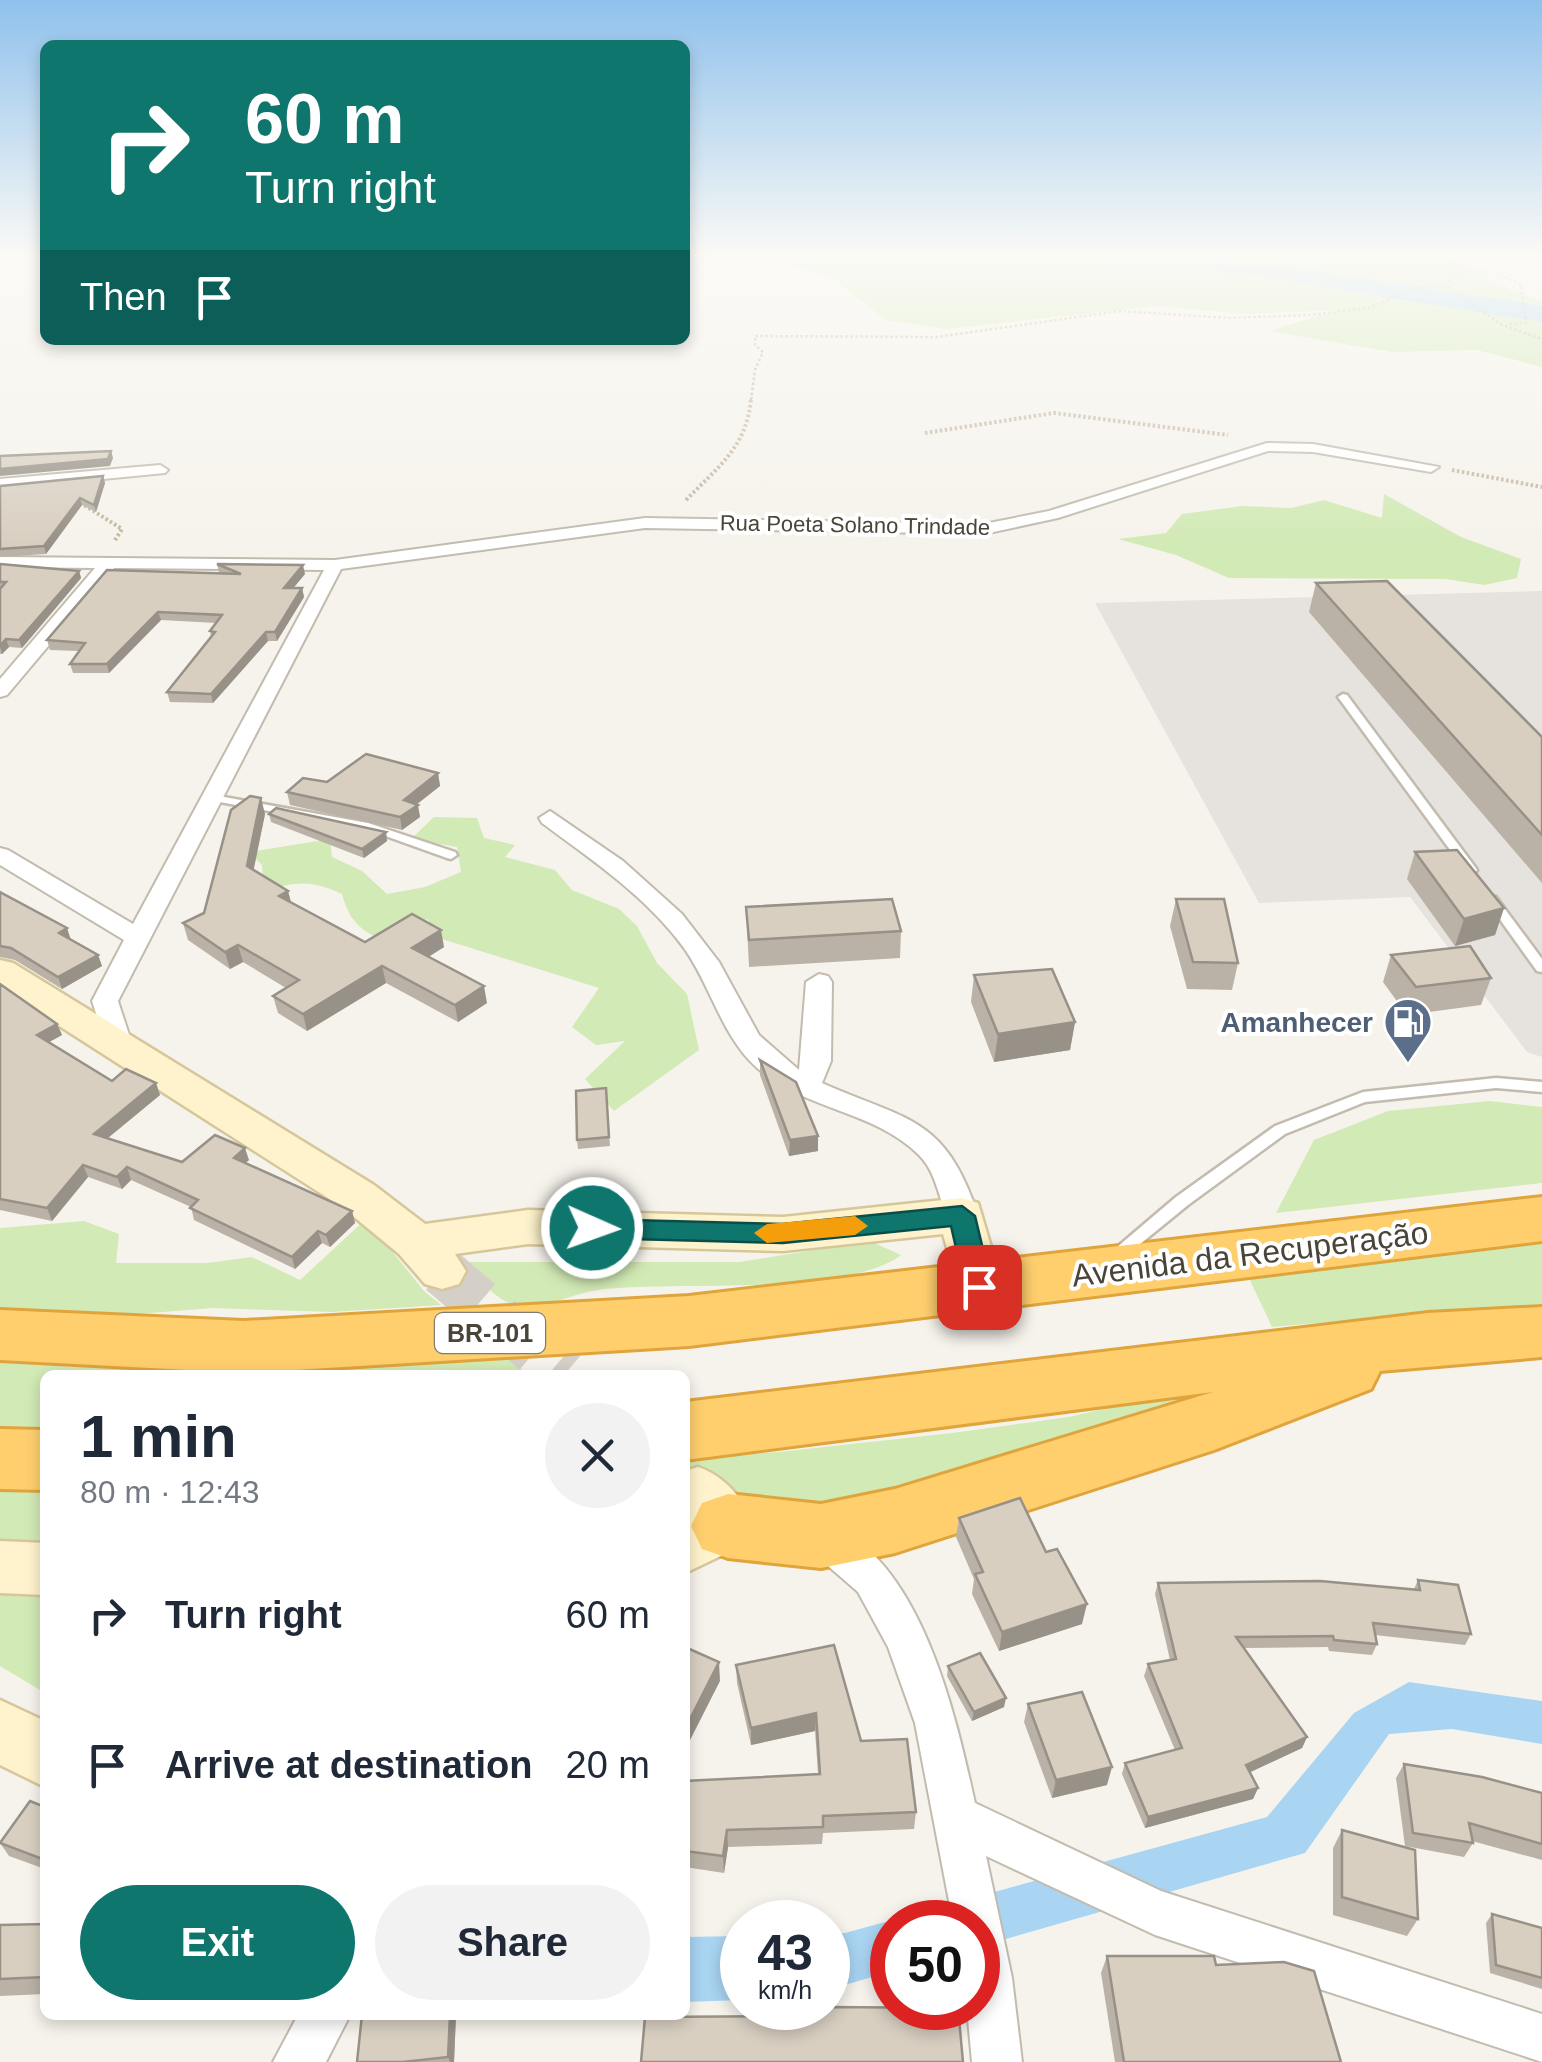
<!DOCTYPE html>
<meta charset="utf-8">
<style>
body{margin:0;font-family:Arial,sans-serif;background:#f2f2f3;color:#1f2937;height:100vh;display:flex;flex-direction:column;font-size:38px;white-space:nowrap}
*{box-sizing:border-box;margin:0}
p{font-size:32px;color:#747a83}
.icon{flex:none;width:55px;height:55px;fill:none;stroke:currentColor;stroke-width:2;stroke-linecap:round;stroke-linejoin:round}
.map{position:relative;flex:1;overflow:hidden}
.drawer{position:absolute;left:40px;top:1370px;width:650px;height:650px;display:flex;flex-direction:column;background:#fff;border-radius:15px;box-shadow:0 5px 15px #0003}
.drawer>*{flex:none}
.banner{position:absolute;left:40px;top:40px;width:650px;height:305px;border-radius:15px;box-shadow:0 5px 15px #0003;background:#0f766e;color:#fff;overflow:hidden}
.speed{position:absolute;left:720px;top:1900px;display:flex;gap:20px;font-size:50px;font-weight:700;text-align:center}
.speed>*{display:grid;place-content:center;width:130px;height:130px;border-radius:50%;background:#fff;box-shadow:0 5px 15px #0003;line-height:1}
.speed small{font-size:25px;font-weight:400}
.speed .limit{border:15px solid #d22;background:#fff;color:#111}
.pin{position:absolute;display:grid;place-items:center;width:85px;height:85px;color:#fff;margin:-42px;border-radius:20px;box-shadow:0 5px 15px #0006}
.me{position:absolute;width:110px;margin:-55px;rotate:92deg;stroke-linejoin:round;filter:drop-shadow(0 0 8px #0008)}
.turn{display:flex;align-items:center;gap:35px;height:210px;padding:0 40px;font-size:45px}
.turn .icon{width:130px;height:130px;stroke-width:2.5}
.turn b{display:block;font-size:70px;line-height:85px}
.then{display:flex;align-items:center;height:95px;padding:0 40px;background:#0003;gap:20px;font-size:38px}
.round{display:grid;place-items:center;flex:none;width:105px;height:105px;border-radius:52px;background:#f2f2f3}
.overview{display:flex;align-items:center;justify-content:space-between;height:170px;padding:0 40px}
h1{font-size:60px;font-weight:700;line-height:75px}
.cta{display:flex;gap:20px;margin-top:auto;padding:20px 40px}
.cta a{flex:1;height:115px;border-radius:60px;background:#0f766e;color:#fff;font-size:40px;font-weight:700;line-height:115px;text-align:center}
.cta a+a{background:#f2f2f3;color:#1f2937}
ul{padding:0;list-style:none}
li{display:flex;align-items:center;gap:30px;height:150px;padding:0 40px}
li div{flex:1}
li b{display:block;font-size:38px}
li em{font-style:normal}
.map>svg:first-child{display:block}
</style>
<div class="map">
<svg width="1542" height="2062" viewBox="0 0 1542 2062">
<rect width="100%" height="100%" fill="#f6f3ec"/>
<polygon fill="#e6e2dd" points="1542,591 1542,1057 1527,1052 1410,897 1259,903 1095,603"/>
<g fill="#d2eab5">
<path d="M757 256H1456C1483 278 1508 292 1542 300V367L1477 350 1392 352 1269 331 1338 310 1246 314 1157 306 946 329 886 320 831 277Z"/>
<polygon points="1384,494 1461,537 1521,559 1517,578 1484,585 1446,579 1229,578 1176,555 1118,539 1166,533 1182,514 1242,506 1291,508 1324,500 1382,518"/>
<path d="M434 817 477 818 484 838 515 845 505 857 555 870 572 890 619 909 637 926 657 963 687 994 699 1050 614 1111 585 1079 625 1041 596 1045 572 1027 599 988 442 939 427 919 382 940C358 929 349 919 342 894 312 880 295 881 264 892L262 865 249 852 330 839 332 857 362 871 387 894 425 887 461 872 457 847 411 839Z"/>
<polygon points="1490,1101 1542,1107 1542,1183 1276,1213 1314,1140 1388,1111"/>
<polygon points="366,1219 424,1291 441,1305 332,1312 213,1308 63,1320 0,1320 0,1228 84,1221 119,1234 116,1263 207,1263 252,1257 300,1280"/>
<polygon points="1542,1239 1542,1304 1272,1327 1247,1274"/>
<path d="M870 1241 901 1255C843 1298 673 1280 598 1290 574 1293 547 1308 522 1307 500 1306 477 1276 461 1262H740Z"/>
<polygon points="511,1357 526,1375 45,1375 45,1434 0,1433 0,1361 73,1367"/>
<polygon points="1236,1391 892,1514 685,1521 685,1457 779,1452 952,1433 1069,1417 1129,1403"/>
<polygon points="0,1488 45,1490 45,1563 0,1561"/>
<polygon points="0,1595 45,1595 45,1693 0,1666"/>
</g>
<g fill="#a9d4f2">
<polygon points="1409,1682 1542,1701 1542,1744 1452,1729 1389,1734 1305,1853 978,1947 978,1922 892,1922 892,1971 828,1990 828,1934 845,1933 1267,1817 1354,1713"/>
<polygon points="742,1936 742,2000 685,2002 685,1937"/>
</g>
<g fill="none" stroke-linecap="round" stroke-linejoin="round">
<polygon fill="#a9d4f2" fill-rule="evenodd" points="1109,256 1224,256 1542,306 1542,322 1216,270 1121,263"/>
<polyline stroke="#d4d0c8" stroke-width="49" stroke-dasharray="49 25" stroke-linecap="butt" points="442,1271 564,1375"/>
<g stroke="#c2bbae" stroke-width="5">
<g id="lane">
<polygon points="1343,694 1347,695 1475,867 1477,870 1475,873 1467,873 1338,697"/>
<polygon points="213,795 368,823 455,852 457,855 451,859 447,858 366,829 209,800 207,798"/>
<polygon points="1492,896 1496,897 1542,959 1542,972 1537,971 1486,900"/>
<polygon points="1496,1078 1542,1082 1542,1092 1496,1088 1365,1102 1285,1134 1188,1205 1123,1258 1117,1260 1111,1258 1109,1254 1176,1197 1275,1126 1363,1092"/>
</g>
</g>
<g stroke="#c2bbae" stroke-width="4">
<g id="street">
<polygon points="1267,443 1313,444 1439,467 1431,472 1313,452 1268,451 1058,518 984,534 645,528 341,569 118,1001 133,1047 129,1053 109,1053 92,1001 124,940 0,865 0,848 8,850 133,924 324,570 114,568 7,695 0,697 0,679 95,568 0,567 0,557 335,560 645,518 984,524 1049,511"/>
<polygon points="160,465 168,470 165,473 0,489 0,479"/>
<path d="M550 811 623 861 682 914 719 962 759 1035 799 1070 806 982 819 974 828 976 832 982 831 1061 822 1083C908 1121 945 1116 978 1215L973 1223H951C938 1201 938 1174 919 1155 871 1107 795 1110 749 1060 719 1027 709 983 684 948 647 897 592 860 542 823L539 818Z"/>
<path d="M826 1523C921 1558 956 1716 975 1803L1161 1891 1542 2014V2062L1155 1935 986 1856 1012 1978 1022 2062H972L967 2008H978V1922H953L915 1723 888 1647 858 1592 812 1552 807 1540 812 1528Z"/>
<polygon points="298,2015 350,2015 326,2062 273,2062"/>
</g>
</g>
<g stroke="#d6c79b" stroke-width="5">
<g id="secondary">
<polygon points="0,960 13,963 374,1185 425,1224 528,1210 783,1217 962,1198 978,1203 1003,1287 996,1300 979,1305 962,1300 943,1234 783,1251 528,1244 455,1254 466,1271 459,1284 442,1289 425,1284 399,1254 342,1207 0,988"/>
<path d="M698 1467C725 1476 744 1500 756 1526L748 1543 685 1573V1471Z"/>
<polygon points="0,1541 45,1543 45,1595 0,1593"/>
<polygon points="0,1700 45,1721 45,1787 0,1765"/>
</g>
</g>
<g stroke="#e0a43c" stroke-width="6">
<g id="highway">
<polygon points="1542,1197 1542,1241 689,1346 244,1373 0,1360 0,1310 244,1321 689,1296"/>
<polygon points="1542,1307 1542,1357 1380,1371 1371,1389 1214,1450 895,1553 821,1568 728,1558 702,1549 691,1526 702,1503 728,1494 821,1504 895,1489 1213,1392 685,1460 685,1402 1428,1313"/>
<polygon points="0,1429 45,1430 45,1490 0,1489"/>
</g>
</g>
<g stroke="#c4b79f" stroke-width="2.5" stroke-dasharray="2.5 2.5" stroke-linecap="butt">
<polyline points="1440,256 1461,269 1445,285 1502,325 1542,339"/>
<polyline points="1461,269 1498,274 1521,285 1526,323 1509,324"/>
<polyline points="751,400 755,370 763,352 755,345 755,336 937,337 1120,311 1229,318 1310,315 1368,308 1422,286 1445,285"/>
</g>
<g stroke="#c4b79f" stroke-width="4" stroke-dasharray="2.5 2.5" stroke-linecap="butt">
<polyline points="925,433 1054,413 1228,435"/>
<polyline points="1452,470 1542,487"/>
<polyline points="76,500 122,529 115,540"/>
<path d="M686 500C718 467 748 446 751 397"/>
</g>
<use href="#lane" fill="#fff" fill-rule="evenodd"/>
<use href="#street" fill="#fff" fill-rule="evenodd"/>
<use href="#secondary" fill="#fff3cd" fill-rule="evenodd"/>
<use href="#highway" fill="#ffcf6e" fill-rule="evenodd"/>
</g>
<g fill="#bab2a6">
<polygon points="103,476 105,483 96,512 82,505 46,554 0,557 0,486"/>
<polygon points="0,564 79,571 81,578 22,648 9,647 2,654 0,654"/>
<polygon points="217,564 305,574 293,588 302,588 304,597 277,641 268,641 213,703 170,702 167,692 211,636 210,631 216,623 161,620 109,673 73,673 70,664 79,651 50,650 47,640 219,573"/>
<polygon points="1316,583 1542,737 1542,883 1309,612"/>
<polygon points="438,773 440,786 417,804 420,817 402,830 290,805 287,792 327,782"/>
<polygon points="265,814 253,870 288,891 291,902 365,942 444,947 429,956 487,1003 458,1022 386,983 307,1031 278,1013 273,996 286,988 243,962 230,969 188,940 183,923 204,913"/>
<polygon points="269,814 386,832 387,841 364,858 271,822"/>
<polygon points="1415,852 1504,908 1495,935 1455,946 1407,879"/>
<polygon points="0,892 71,940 98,955 102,966 62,989 15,960 0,957"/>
<polygon points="1176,899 1238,963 1232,990 1187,989 1170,926"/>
<polygon points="746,907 901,931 900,958 749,967"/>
<polygon points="1391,955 1491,978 1481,1005 1407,1015 1383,982"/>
<polygon points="974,975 1075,1022 1070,1050 994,1062 971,1002"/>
<polygon points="0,984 57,1024 62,1035 49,1042 112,1081 156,1083 160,1095 108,1138 182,1162 249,1160 245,1163 352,1211 355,1223 330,1247 322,1243 295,1269 194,1220 191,1207 131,1180 122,1189 88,1177 52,1221 0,1210"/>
<polygon points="760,1060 818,1151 789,1156 760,1075"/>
<polygon points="606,1088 610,1146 578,1149 577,1140"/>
<polygon points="959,1518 1082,1624 999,1651 972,1594 974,1579 956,1537"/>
<polygon points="1418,1580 1471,1634 1465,1645 1375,1635 1377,1644 1372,1655 1329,1651 1328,1647 1244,1648 1307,1737 1302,1748 1250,1772 1258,1788 1253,1799 1145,1828 1122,1774 1125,1763 1175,1750 1144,1676 1148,1664 1170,1660 1155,1594 1158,1583 1414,1589"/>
<polygon points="736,1665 861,1741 916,1812 914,1829 823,1833 822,1844 728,1847 724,1873 685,1867 685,1781 818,1774 815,1731 751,1745 737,1683"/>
<polygon points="948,1666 1004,1707 972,1721 947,1676"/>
<polygon points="1028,1704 1107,1785 1052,1798 1024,1722"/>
<polygon points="1404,1764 1542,1793 1542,1860 1472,1841 1473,1843 1464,1857 1405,1846 1396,1778"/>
<polygon points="45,1807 45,1869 9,1856 0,1843"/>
<polygon points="1342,1830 1418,1919 1407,1936 1333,1915 1333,1848"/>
<polygon points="1492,1914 1542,1928 1542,1989 1490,1973 1486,1923"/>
<polygon points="45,1924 45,1994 0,1996 0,1925"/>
<polygon points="1107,1956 1216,1965 1341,2062 1115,2062 1101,1973"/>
<polygon points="456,2015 454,2062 357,2062"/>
</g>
<g fill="#979187">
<polygon points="111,451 113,458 110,466 0,476 0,469"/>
<polygon points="103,476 105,483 96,512 94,505"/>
<polygon points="80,498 82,505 46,554 44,546"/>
<polygon points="303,565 305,574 286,597 284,588"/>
<polygon points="79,571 81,578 22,648 19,640"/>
<polygon points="302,588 304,597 277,641 275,632"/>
<polygon points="158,612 161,620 109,673 107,664"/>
<polygon points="266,632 268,641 213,703 211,694"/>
<polygon points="6,639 9,647 2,654 0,646"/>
<polygon points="438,773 440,786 407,812 418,805 420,817 402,830 400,817 404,800"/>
<polygon points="261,798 265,814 251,883 247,866"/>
<polygon points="386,832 387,841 364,858 362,849"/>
<polygon points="288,891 292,907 279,896"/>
<polygon points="1504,908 1495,935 1455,946 1464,919"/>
<polygon points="67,928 71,940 59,933"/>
<polygon points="441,930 444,947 416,965 412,948"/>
<polygon points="238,945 243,962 230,969 225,952"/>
<polygon points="98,955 102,966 62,989 58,977"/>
<polygon points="382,966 386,983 307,1031 303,1014"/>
<polygon points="484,986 487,1003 458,1022 455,1005"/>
<polygon points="1075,1022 1070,1050 994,1062 998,1034"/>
<polygon points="57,1024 62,1035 42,1046 37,1035"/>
<polygon points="156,1083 160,1095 98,1146 94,1134"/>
<polygon points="818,1136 818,1151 789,1156 790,1140"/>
<polygon points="245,1148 249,1160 237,1170 234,1158"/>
<polygon points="83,1165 88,1177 52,1221 47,1208"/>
<polygon points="127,1167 131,1180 122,1189 117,1177"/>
<polygon points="352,1211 355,1223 330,1247 326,1235"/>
<polygon points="318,1231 322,1243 295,1269 292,1257"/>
<polygon points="1087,1604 1082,1624 999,1651 1002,1632"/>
<polygon points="719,1662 720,1681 685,1750 685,1729"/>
<polygon points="1006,1698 1004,1707 972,1721 974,1712"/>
<polygon points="816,1713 815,1731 751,1745 751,1728"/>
<polygon points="1307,1737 1302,1748 1242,1776 1246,1765"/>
<polygon points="1112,1767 1107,1785 1052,1798 1056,1780"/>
<polygon points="1258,1788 1253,1799 1145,1828 1148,1817"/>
<polygon points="727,1830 728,1847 724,1873 723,1856"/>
<polygon points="450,2015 456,2015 454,2062 450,2062 448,2057"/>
</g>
<g fill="#d8cfc1" stroke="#979187" stroke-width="2.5">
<polygon points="111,451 108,459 0,469 0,456"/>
<polygon points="103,476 94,505 80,498 44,546 0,549 0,486"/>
<polygon points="0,564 79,571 19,640 6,639 0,646 0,589 6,582 0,582"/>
<polygon points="217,564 303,565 284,588 302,588 275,632 266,632 211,694 167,692 215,632 210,631 222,615 158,612 107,664 70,664 85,643 47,640 107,570 241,574"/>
<polygon points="1387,581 1542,737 1542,835 1316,583"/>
<polygon points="366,754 438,773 404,800 418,805 400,817 287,792 303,778 327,782"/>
<polygon points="250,796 261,798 247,866 288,891 279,896 365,942 412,914 441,930 412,948 484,986 455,1005 382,966 303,1014 273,996 299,980 238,945 225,952 183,923 204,913 231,810"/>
<polygon points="276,808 386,832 362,849 269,814"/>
<polygon points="1457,850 1504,908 1464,919 1415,852"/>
<polygon points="0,892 67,928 59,933 98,955 58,977 11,948 0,946"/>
<polygon points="892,899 901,931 749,940 746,907"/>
<polygon points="1176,899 1224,899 1238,963 1193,962"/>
<polygon points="1470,946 1491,978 1416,987 1391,955"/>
<polygon points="1052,969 1075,1022 998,1034 974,975"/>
<polygon points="0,984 57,1024 37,1035 112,1081 126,1069 156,1083 94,1134 182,1162 215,1135 245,1148 234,1158 352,1211 326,1235 318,1231 292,1257 190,1208 198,1200 127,1167 117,1177 83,1165 47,1208 0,1199"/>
<polygon points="760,1060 796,1082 818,1136 790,1140"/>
<polygon points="606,1088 609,1137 577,1140 576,1091"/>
<polygon points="1020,1498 1046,1552 1057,1549 1087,1604 1002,1632 975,1574 983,1572 959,1518"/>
<polygon points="1418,1580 1458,1585 1471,1634 1373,1623 1377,1644 1334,1640 1333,1636 1236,1637 1307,1737 1246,1765 1258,1788 1148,1817 1125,1763 1182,1748 1148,1664 1176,1659 1158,1583 1320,1581 1420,1590"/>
<polygon points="834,1645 861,1741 907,1739 916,1812 823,1816 823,1827 727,1830 723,1856 685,1851 685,1781 820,1774 816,1713 751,1728 736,1665"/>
<polygon points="685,1647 719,1662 685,1729"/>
<polygon points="980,1653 1006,1698 974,1712 948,1666"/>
<polygon points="1082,1692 1112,1767 1056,1780 1028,1704"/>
<polygon points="1404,1764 1482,1777 1542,1793 1542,1844 1469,1823 1473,1843 1413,1833"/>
<polygon points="30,1801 45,1807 45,1860 0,1843"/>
<polygon points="1342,1830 1415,1850 1418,1919 1342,1897"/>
<polygon points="1492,1914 1542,1928 1542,1978 1496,1965"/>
<polygon points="45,1924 45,1977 0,1979 0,1925"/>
<polygon points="1107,1956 1214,1956 1216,1965 1284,1962 1314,1971 1341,2062 1124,2062"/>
<polygon points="828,2007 958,2008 963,2062 641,2062 645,2017 806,2016 806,2008"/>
<polygon points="362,2015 450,2015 448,2057 403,2062 357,2062"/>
</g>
<linearGradient id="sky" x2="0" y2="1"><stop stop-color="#8fc1ec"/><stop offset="0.47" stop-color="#fbfaf6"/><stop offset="1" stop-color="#fbfaf6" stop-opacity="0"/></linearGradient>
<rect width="1542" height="544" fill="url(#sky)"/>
<polygon fill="#0f766e" stroke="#0a4d48" stroke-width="2.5" points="962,1206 975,1216 992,1287 979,1297 965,1287 951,1226 783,1243 592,1238 578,1228 592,1219 783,1224"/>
<polygon fill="#f59e0b" points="855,1216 868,1226 855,1235 767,1243 754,1233 767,1224"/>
<defs>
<g id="fuel-pin" transform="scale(2.5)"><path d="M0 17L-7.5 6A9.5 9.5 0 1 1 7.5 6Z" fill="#5c6f8a" stroke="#fff"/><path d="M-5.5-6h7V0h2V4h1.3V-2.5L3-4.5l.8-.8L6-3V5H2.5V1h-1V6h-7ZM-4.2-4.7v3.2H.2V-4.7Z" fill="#fff"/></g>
</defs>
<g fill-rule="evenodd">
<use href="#fuel-pin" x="1408" y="1022"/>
</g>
<g text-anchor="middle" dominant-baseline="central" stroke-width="8" stroke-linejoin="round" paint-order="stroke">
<g font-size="22" fill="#4b4439" stroke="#fff">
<text transform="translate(855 525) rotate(1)">Rua Poeta Solano Trindade</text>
</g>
<rect fill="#fff" stroke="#817c74" stroke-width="2.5" x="435" y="1313" width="110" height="40" rx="8"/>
<g font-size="25" font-weight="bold" fill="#4b4439">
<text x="490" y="1333">BR-101</text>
</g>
<g font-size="28" font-weight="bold" fill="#4e5e75" stroke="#fff" text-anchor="end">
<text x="1373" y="1022">Amanhecer</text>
</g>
<g font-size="32" fill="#4b4439" stroke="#fff">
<text transform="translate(1250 1254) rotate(-7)">Avenida da Recuperação</text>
</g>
</g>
</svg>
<div class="speed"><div>43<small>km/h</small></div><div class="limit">50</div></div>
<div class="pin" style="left:979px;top:1287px;background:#d93025"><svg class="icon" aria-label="arrive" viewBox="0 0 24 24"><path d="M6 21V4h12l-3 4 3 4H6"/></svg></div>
<svg class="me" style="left:592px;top:1228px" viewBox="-20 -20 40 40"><circle r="17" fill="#0f766e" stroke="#fff" stroke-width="3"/><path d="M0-11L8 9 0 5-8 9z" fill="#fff"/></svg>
<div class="banner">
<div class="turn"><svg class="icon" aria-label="right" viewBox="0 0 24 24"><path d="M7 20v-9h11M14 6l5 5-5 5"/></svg><div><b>60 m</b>Turn right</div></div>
<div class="then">Then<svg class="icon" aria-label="arrive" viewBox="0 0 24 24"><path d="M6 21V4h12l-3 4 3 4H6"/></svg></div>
</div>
<section class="drawer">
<div class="overview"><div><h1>1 min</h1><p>80 m · 12:43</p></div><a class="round"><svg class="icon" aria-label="close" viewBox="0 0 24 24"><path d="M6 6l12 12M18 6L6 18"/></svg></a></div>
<ul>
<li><svg class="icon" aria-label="right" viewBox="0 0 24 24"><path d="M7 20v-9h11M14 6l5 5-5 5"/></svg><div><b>Turn right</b></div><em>60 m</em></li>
<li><svg class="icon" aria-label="arrive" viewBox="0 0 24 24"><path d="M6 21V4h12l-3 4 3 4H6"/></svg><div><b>Arrive at destination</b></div><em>20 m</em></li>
</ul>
<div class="cta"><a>Exit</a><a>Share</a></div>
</section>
</div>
